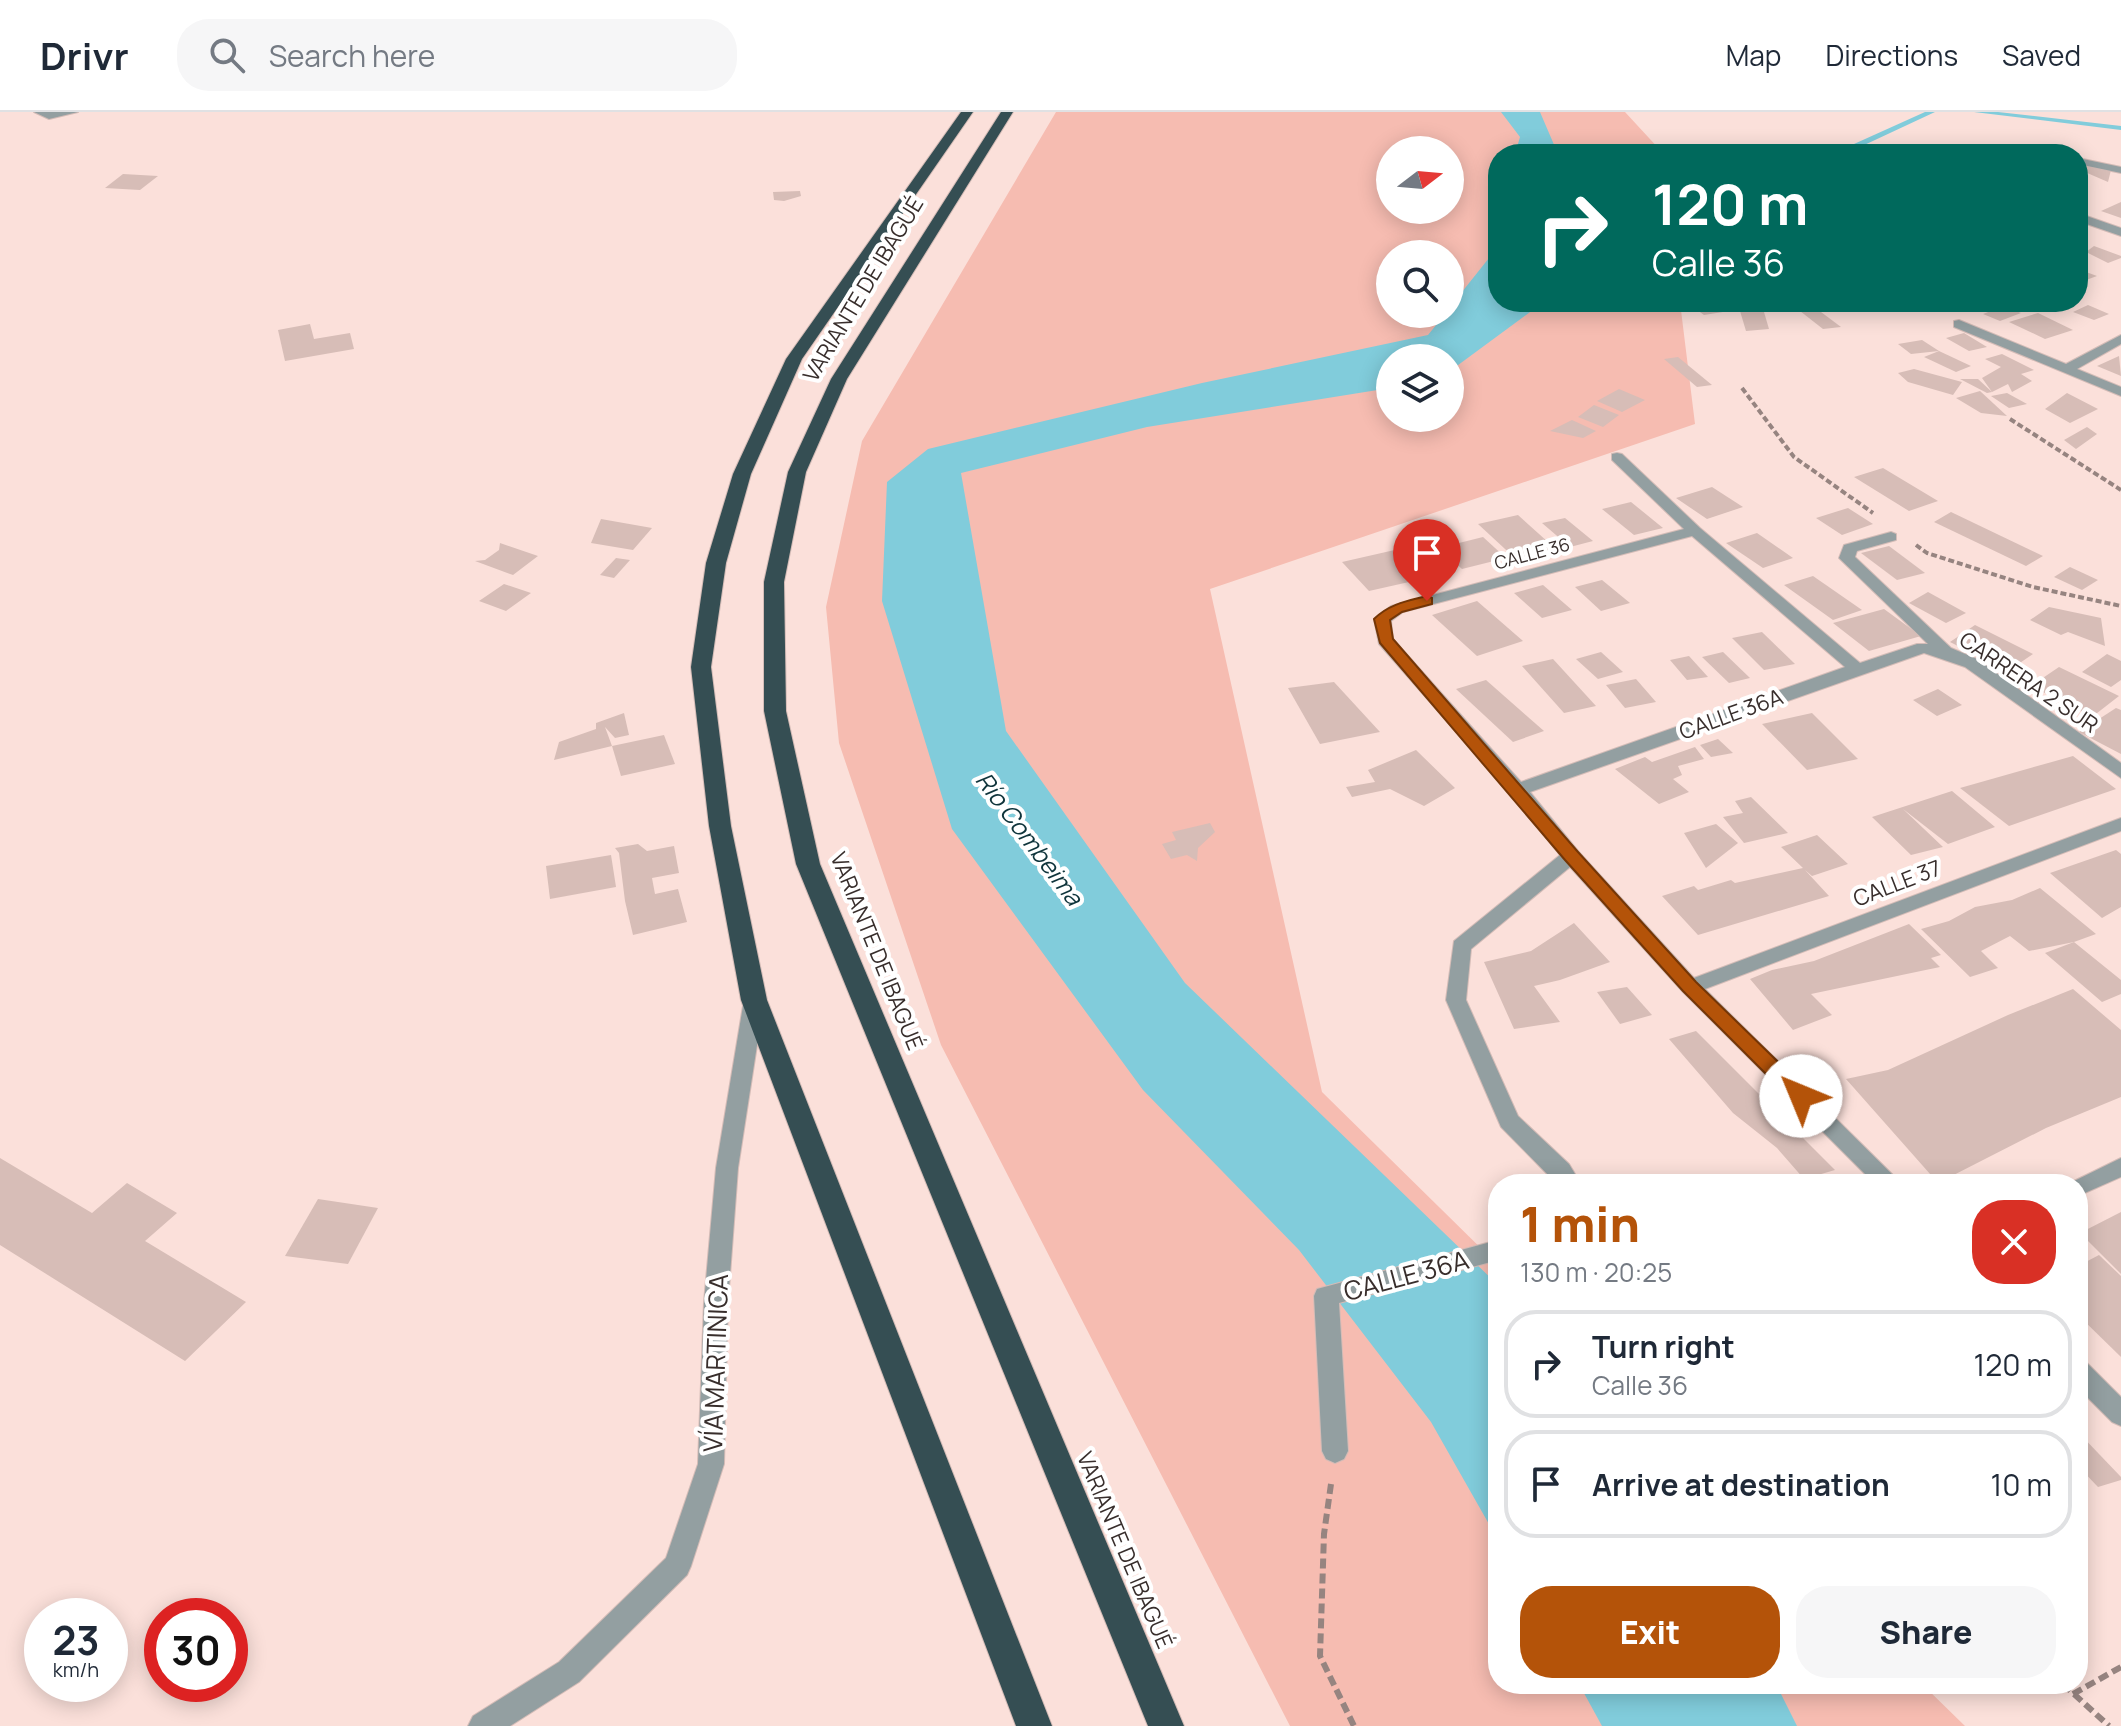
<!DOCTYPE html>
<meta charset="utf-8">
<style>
body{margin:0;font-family:Manrope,sans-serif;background:#f6f6f7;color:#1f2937;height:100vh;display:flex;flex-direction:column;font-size:30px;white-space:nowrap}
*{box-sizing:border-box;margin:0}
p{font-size:26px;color:#747a83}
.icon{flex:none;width:44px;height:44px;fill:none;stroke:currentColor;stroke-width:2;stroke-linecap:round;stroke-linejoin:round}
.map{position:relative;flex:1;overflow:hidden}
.sheet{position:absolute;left:1488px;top:1062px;width:600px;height:520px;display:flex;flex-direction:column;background:#fff;border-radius:32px;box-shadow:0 4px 20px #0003}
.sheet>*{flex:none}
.banner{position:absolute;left:1488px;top:32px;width:600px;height:168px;border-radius:32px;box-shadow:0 4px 20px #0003;background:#00695c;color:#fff;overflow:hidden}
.needle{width:52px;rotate:74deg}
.buttons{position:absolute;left:1376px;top:24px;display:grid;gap:16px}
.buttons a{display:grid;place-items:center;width:88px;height:88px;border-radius:50%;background:#fff;box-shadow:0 4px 20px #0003;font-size:40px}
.speed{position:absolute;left:24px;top:1486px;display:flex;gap:16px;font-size:40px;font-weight:700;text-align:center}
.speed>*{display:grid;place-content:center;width:104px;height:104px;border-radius:50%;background:#fff;box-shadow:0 4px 20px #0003;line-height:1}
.speed small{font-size:20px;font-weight:400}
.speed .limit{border:12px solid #d22;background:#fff;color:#111}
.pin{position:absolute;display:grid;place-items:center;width:68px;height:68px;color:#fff;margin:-82px -34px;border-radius:50% 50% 50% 0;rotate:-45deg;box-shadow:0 0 8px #0007}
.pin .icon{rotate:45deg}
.me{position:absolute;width:88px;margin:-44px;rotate:315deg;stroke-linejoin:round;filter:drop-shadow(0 0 6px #0008)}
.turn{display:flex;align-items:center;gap:28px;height:168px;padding:0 32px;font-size:36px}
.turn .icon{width:104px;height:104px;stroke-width:2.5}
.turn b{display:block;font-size:56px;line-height:68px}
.round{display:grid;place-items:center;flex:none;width:84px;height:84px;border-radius:32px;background:#f6f6f7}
.head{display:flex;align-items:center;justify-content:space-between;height:136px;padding:0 32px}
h1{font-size:48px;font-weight:800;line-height:60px;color:#b45309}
.primary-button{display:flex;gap:16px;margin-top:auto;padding:16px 32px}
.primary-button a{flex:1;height:92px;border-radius:32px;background:#b45309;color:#fff;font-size:32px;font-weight:800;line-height:92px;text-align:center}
.primary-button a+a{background:#f6f6f7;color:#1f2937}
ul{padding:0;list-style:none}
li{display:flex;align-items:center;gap:24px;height:108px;margin:0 16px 12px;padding:0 16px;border:4px solid #e0e1e3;border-radius:32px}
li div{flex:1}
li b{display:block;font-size:30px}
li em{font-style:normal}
header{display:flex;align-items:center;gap:48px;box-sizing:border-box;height:112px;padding:0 40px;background:#fff;border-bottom:2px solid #e0e1e3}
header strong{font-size:38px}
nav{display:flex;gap:44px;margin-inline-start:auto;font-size:28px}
.search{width:560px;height:72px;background:#f6f6f7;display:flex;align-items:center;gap:20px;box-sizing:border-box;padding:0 28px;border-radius:32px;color:#747a83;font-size:30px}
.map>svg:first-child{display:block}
</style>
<header>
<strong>Drivr</strong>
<div class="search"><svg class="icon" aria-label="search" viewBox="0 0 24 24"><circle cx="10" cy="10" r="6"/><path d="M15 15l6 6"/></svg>Search here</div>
<nav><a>Map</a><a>Directions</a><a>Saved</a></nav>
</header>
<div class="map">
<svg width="2121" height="1614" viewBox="0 0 2121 1614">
<rect width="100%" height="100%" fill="#fbe0da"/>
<path fill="#f6bcb1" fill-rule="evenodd" d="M1056 0H1625L1661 39V42H1498V190H1680L1695 312 1210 477 1322 980 1498 1153V1572H1922L1965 1614H1290L941 933 839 631 826 495 862 329ZM1390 38H1450V98H1390ZM1390 142H1450V202H1390ZM1390 246H1450V306H1390Z"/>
<g fill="#81ccdb">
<polygon points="1501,0 1540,0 1558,42 1515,42 1520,25"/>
<polygon points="1498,93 1498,190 1540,190 1537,195 1450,259 1450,246 1390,246 1390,276 1147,315 961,361 1006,619 1185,871 1498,1173 1498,1428 1431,1310 1299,1138 1143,978 952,717 882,489 887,370 928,337 1202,271 1428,223 1445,202 1450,202 1450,195 1489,146"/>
<polygon points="1579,1572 1776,1572 1797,1614 1602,1614"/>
</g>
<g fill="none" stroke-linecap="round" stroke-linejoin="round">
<g fill="#81ccdb" fill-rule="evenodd">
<polygon points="1925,0 1935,0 1860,35 1857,42 1849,42 1854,32"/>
<polygon points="1974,0 1998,0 2121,14 2121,18"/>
</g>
</g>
<g fill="#d7bdb7">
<polygon points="2079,53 2111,58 2108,70 2078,57"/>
<polygon points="123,62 158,64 140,78 105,76"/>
<polygon points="800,79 801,84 784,89 774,88 773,80"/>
<polygon points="2121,90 2121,106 2101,99"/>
<polygon points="2094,134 2121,144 2121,146 2108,151 2086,140"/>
<polygon points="2078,157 2097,164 2078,171"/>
<polygon points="1686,190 1717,190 1729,199 1704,203"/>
<polygon points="2088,193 2109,202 2094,208 2073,200"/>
<polygon points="2004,194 2021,201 2000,209 1983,202"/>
<polygon points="1817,197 1841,215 1823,217 1800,199"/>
<polygon points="1740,199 1764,200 1769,217 1746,219"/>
<polygon points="2038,201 2073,218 2045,227 2009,210"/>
<polygon points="310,212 314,227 350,221 354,237 285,249 278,218"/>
<polygon points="1964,221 1987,235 1969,239 1946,226"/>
<polygon points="1922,228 1939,239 1911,242 1898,232"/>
<polygon points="1939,239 1971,254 1956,260 1924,245"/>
<polygon points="2002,242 2034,258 2021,262 2032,269 2012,280 2008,272 1992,280 1987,281 1960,267 1978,267 1992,280 1982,266 2001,255 1985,247"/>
<polygon points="2119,244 2121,264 2097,254"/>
<polygon points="1678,245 1712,273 1697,275 1664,247"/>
<polygon points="1914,257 1962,270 1953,283 1908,270 1898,261"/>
<polygon points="1619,277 1645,288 1622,300 1597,289"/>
<polygon points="1980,279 2007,304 1981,301 1956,286"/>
<polygon points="2007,281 2027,292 2009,296 1991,284"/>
<polygon points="2067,281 2098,297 2070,311 2045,297"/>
<polygon points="1594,293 1619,303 1603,315 1578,305"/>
<polygon points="1572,308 1596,319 1583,326 1550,319"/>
<polygon points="2087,315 2097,322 2076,337 2064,328"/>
<polygon points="1883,356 1938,389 1909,399 1854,365"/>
<polygon points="1712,375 1743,395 1707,407 1676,386"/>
<polygon points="1631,390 1663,416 1634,423 1602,397"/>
<polygon points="1848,396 1873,412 1842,423 1816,406"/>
<polygon points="1951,400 2043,444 2026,454 1934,410"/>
<polygon points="1518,403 1558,439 1518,449 1478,412"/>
<polygon points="1565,406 1593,429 1570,435 1542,411"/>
<polygon points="601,407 652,416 633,438 591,431"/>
<polygon points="1757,421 1793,446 1763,456 1726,431"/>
<polygon points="1483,425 1506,446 1462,457 1439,436"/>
<polygon points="500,431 538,444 513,463 475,449 485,448 499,438"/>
<polygon points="1421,432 1449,461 1369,479 1342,450"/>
<polygon points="1889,434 1925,461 1897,468 1861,441"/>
<polygon points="616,446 630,448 614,466 600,463"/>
<polygon points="2070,455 2098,468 2082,478 2054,465"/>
<polygon points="1813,464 1862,498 1833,508 1784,473"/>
<polygon points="1602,468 1630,491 1601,499 1575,475"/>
<polygon points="504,472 531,481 506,499 479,489"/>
<polygon points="1543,473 1572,498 1542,506 1514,481"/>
<polygon points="1928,480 1966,501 1946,511 1909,491"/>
<polygon points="1477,489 1523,529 1477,544 1432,503"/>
<polygon points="2049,495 2101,506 2105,534 2068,520 2061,523 2030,508"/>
<polygon points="1884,497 1921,524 1869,539 1833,511"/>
<polygon points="1975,513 2033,542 2008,559 1950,530"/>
<polygon points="1762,520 1795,552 1764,558 1732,526"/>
<polygon points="1601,540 1623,560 1598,567 1576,547"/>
<polygon points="1723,540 1750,566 1729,571 1702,545"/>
<polygon points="2107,542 2121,549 2121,568 2111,575 2082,560"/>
<polygon points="1689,544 1708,565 1687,568 1670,548"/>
<polygon points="1553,547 1596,594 1564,601 1522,554"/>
<polygon points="2059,555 2119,584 2092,605 2031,574"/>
<polygon points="1636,567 1656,590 1625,596 1606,573"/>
<polygon points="1486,568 1544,619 1513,630 1456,577"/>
<polygon points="1334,570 1380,620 1320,632 1288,576"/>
<polygon points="1938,577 1962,593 1937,604 1913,588"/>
<polygon points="2116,596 2121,598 2121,642 2079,620"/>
<polygon points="624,601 629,623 615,626 605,615 612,634 554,648 559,630 596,617 596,611"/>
<polygon points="1812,601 1858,647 1807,658 1762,612"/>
<polygon points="664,623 675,652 621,664 612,634"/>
<polygon points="1718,627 1733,641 1711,645 1700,633"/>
<polygon points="1695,635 1704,647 1678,654 1682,663 1673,667 1689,680 1659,692 1615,657 1645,645 1652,650"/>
<polygon points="1416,638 1455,676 1424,694 1390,677 1352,685 1346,675 1375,670 1368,658"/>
<polygon points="2073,644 2116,677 2009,714 1960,676"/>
<polygon points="1952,679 1995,715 1948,732 1903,697 1943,735 1911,743 1872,705"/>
<polygon points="1751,685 1788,721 1744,731 1723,705 1743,701 1735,689"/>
<polygon points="1210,711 1215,720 1198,736 1197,749 1187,743 1171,747 1162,732 1176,728 1172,720"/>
<polygon points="1716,712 1738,731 1706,756 1684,721"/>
<polygon points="1817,723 1848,752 1812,764 1805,758 1829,784 1698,823 1662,784 1694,774 1698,778 1731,768 1735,771 1803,756 1781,735"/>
<polygon points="638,732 647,739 674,734 679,761 652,766 655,782 678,777 687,810 633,823 625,789 619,741 615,736"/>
<polygon points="2116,738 2121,742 2121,795 2102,806 2050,761"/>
<polygon points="611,743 616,775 550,787 546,754"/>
<polygon points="2040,776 2096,822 2074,830 2121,868 2121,882 2102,890 2045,841 2074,830 2029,839 2010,824 1981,839 1998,856 1970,865 1921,817 1949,809 1975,795 2012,788"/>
<polygon points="1574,811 1610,850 1560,868 1534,874 1560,910 1514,917 1484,850 1531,839"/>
<polygon points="1909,812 1941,843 1931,846 1940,855 1811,882 1832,903 1793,918 1750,867 1772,858 1814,849"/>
<polygon points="1627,875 1652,903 1620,912 1597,880"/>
<polygon points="2073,877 2121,918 2121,985 2046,1016 1938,1071 1846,967 1888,958 2008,903"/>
<polygon points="1696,919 1835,1058 1804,1067 1777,1036 1733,1001 1669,927"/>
<polygon points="0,1046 92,1101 127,1071 177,1101 145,1129 246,1190 185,1249 0,1133"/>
<polygon points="318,1087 378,1096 348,1152 285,1144"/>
<polygon points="2121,1100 2121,1162 2080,1121"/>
<polygon points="2099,1143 2121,1164 2121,1245 2078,1203 2078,1154"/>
<polygon points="2078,1320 2121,1365 2121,1368 2098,1375 2078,1354"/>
</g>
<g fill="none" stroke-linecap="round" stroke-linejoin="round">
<g stroke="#d4bcb7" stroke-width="2">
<g id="minor">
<polygon points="34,0 78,0 49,7"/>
<polygon points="2078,46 2121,55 2121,61 2078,52"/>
<polygon points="2078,101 2121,116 2121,124 2078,109"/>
<polygon points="1959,208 2066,252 2121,223 2121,232 2077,257 2121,275 2121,284 1954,215 1954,209"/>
<path d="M1617 341 1622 342 1700 416 1860 551 1917 532H1928L1839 446 1844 433 1891 420 1896 422V428L1857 439 1855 445 1951 536 1977 547 2121 651V666L1965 555 1924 541 1530 680 1578 739 1694 866 2121 706V719L1705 877 1902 1072H1875L1683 880 1570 755 1471 837 1466 888 1518 1004 1569 1052 1581 1072H1557L1501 1015 1446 888 1454 829 1560 743 1511 682 1379 532 1374 507 1391 494 1684 417 1612 348V342ZM1692 424 1845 555 1521 670 1393 527 1391 509 1403 500Z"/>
<polygon points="754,880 761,883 764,888 738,1056 728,1190 724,1352 691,1454 687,1463 579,1570 510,1614 468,1614 473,1604 559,1550 666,1446 698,1352 704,1190 716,1056 744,888 747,883"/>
<polygon points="2121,1046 2121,1065 2078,1084 2078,1072 2068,1072"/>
<polygon points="1498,1128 1498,1148 1339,1191 1348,1339 1344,1347 1335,1351 1326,1347 1322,1339 1314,1184 1317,1177"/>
<polygon points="2078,1248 2087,1251 2121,1285 2121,1314 2112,1310 2078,1276"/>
</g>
</g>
<g stroke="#d4bcb7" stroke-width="2">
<g id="highway">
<polygon points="961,0 973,0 802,247 751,362 726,451 711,555 731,714 767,888 1052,1614 1016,1614 741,888 709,714 691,555 706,451 733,362 786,247"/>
<polygon points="1001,0 1013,0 847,267 806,360 784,470 786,599 820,752 1184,1614 1148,1614 796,752 764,599 764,470 788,360 831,267"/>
</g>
</g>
<g stroke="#968480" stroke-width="4" stroke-dasharray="6 3" stroke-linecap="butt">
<polyline points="1742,276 1794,345 1873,401"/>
<polyline points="2010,307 2121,378"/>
<polyline points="1916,433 1927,441 2033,475 2121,494"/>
</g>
<g stroke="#968480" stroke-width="6" stroke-dasharray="10 5" stroke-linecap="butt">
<polyline points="1331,1372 1324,1422 1320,1544 1354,1614"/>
<polyline points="2063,1572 2109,1614"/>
<polyline points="2073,1582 2121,1555"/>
</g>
<use href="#minor" fill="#939fa1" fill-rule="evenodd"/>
<use href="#highway" fill="#354e53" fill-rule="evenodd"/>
</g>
<path fill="#b45309" stroke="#753606" stroke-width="2" d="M1427 484 1432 486V492L1402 500 1390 508 1393 527 1578 740 1696 870 1808 979 1811 984 1808 990H1794L1683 879 1565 748 1380 531 1374 507C1389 492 1407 489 1427 484Z"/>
<g text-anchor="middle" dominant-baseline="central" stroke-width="8" stroke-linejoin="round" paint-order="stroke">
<g font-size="18" fill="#382e2c" stroke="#fff">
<text transform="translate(1532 441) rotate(-15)">CALLE 36</text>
</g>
<g font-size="22" fill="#382e2c" stroke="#fff">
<text transform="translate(863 177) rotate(-59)">VARIANTE DE IBAGUÉ</text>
<text transform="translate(2029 570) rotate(34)">CARRERA 2 SUR</text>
<text transform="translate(1731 602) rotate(-20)">CALLE 36A</text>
<text transform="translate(1897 771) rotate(-21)">CALLE 37</text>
<text transform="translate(877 839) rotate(68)">VARIANTE DE IBAGUÉ</text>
<text transform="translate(1125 1438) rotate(67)">VARIANTE DE IBAGUÉ</text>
</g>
<g font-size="24" font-style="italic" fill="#0f343b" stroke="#fff">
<text transform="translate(1030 726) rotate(53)">Río Combeima</text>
</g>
<g font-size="26" fill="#382e2c" stroke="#fff">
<text transform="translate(1406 1163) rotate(-15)">CALLE 36A</text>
<text transform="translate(715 1251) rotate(-88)">VÍA MARTINICA</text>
</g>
</g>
</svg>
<div class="buttons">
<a><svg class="needle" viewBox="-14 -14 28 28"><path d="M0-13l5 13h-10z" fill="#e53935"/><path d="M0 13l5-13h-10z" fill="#747a83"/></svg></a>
<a><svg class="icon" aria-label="search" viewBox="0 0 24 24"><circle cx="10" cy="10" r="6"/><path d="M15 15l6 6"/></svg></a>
<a><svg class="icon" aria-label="layers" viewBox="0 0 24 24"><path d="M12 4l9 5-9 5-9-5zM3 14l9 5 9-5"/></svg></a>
</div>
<div class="speed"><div>23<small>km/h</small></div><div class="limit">30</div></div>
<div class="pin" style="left:1427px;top:489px;background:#d93025"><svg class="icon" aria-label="arrive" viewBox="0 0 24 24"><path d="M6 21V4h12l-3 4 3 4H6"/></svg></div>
<svg class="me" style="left:1801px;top:984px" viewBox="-20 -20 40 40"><circle r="19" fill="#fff"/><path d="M0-13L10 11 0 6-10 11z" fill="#b45309"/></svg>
<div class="banner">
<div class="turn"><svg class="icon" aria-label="right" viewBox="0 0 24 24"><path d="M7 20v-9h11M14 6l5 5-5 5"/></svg><div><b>120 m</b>Calle 36</div></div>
</div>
<section class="sheet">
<div class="head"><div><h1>1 min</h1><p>130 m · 20:25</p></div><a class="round" style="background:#d93025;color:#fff"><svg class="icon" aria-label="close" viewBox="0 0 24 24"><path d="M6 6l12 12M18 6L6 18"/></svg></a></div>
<ul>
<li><svg class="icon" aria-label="right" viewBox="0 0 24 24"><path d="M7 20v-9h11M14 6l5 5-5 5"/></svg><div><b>Turn right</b><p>Calle 36</p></div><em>120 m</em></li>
<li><svg class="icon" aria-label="arrive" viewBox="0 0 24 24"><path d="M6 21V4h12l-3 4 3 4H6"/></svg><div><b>Arrive at destination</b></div><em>10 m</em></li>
</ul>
<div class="primary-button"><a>Exit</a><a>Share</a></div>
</section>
</div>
